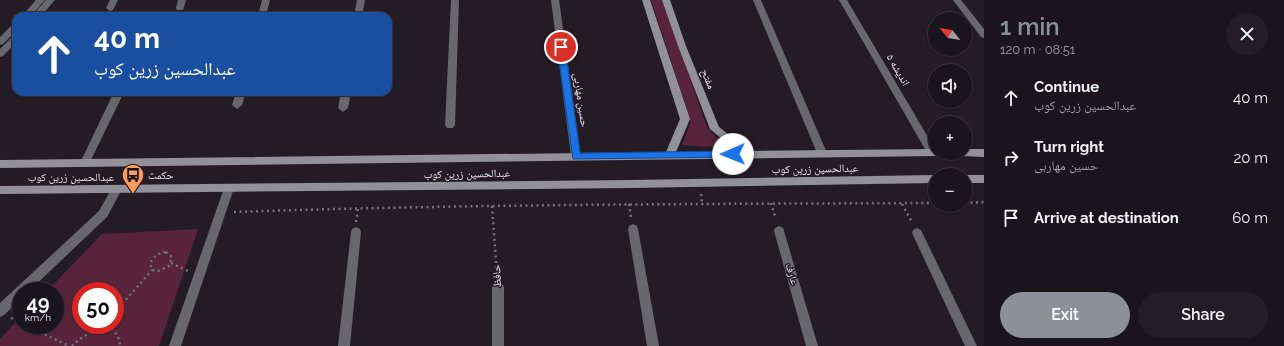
<!DOCTYPE html>
<meta charset="utf-8">
<style>
body{margin:0;font-family:Raleway,"Noto Naskh Arabic",sans-serif;background:#231e25;color:#f1f3f6;height:100vh;display:flex;flex-direction:column;font-size:15px;white-space:nowrap}
*{box-sizing:border-box;margin:0}
p{font-size:13px;color:#9f9fa3}
.icon{flex:none;width:22px;height:22px;fill:none;stroke:currentColor;stroke-width:2;stroke-linecap:round;stroke-linejoin:round}
.map{position:relative;flex:1;overflow:hidden}
.sheet{display:flex;flex-direction:column;background:#1a151c;width:300px}
.sheet>*{flex:none}
.hud{position:absolute;left:12px;top:12px;width:380px;height:84px;border-radius:12px;box-shadow:0 1px 3px #0004,0 0 0 1px #38343b;background:#1a4fa0;color:#fff;overflow:hidden}
.needle{width:26px;rotate:300deg}
.fabs{position:absolute;left:928px;top:12px;display:grid;gap:8px}
.fabs a{display:grid;place-items:center;width:44px;height:44px;border-radius:50%;background:#1a151c;box-shadow:0 1px 3px #0004,0 0 0 1px #38343b;font-size:20px}
.speed{position:absolute;left:12px;top:282px;display:flex;gap:8px;font-size:20px;font-weight:700;text-align:center}
.speed>*{display:grid;place-content:center;width:52px;height:52px;border-radius:50%;background:#1a151c;box-shadow:0 1px 3px #0004,0 0 0 1px #38343b;line-height:1}
.speed small{font-size:10px;font-weight:400}
.speed .limit{border:6px solid #d22;background:#fff;color:#111}
.pin{position:absolute;display:grid;place-items:center;width:34px;height:34px;color:#fff;margin:-17px;border:2px solid #fff;border-radius:50%;box-shadow:0 1px 4px #0007}
.me{position:absolute;width:44px;margin:-22px;rotate:269deg;stroke-linejoin:round;filter:drop-shadow(0 0 3px #0008)}
.turn{display:flex;align-items:center;gap:14px;height:84px;padding:0 16px;font-size:18px}
.turn .icon{width:52px;height:52px;stroke-width:2.5}
.turn b{display:block;font-size:28px;line-height:34px}
.round{display:grid;place-items:center;flex:none;width:42px;height:42px;border-radius:21px;background:#231e25}
.overview{display:flex;align-items:center;justify-content:space-between;height:68px;padding:0 16px}
h1{font-size:24px;font-weight:600;line-height:30px;color:#8c9099}
.button{display:flex;gap:8px;margin-top:auto;padding:8px 16px}
.button a{flex:1;height:46px;border-radius:24px;background:#8c9099;color:#fff;font-size:16px;font-weight:600;line-height:46px;text-align:center}
.button a+a{background:#231e25;color:#f1f3f6}
ul{padding:0;list-style:none}
li{display:flex;align-items:center;gap:12px;height:60px;padding:0 16px}
li div{flex:1}
li b{display:block;font-size:15px}
li em{font-style:normal}
main{display:flex;flex:1;min-height:0}
.map>svg:first-child{display:block}
</style>
<main>
<div class="map">
<svg width="984" height="346" viewBox="0 0 984 346">
<rect width="100%" height="100%" fill="#231c25"/>
<g fill="#57243a" fill-rule="evenodd">
<polygon points="651,0 663,0 707,128 727,148 682,145 691,122"/>
<path d="M198 229 159 346H0V339L21 317V325H55V291H47L102 234ZM81 291H115V325H81Z"/>
</g>
<g fill="none" stroke-linecap="round" stroke-linejoin="round">
<g stroke="#777179" stroke-width="2.5" stroke-dasharray="2 3.5" stroke-linecap="butt">
<polyline points="701,194 702,203"/>
<polyline points="771,203 776,219"/>
<polyline points="965,203 984,202"/>
<polyline points="629,204 631,218"/>
<polyline points="902,204 912,222"/>
<polyline points="492,206 497,274"/>
<path d="M234 212C468 204 701 204 935 203"/>
<polyline points="356,222 358,208"/>
<path d="M166 252 172 257 169 266 158 271 152 270 150 264C153 257 158 253 166 252Z"/>
<polyline points="171,263 188,271"/>
<polyline points="115,312 152,270"/>
<polyline points="11,318 21,323"/>
<polyline points="25,325 69,346"/>
<path d="M72 346C85 333 117 314 120 346"/>
</g>
<g fill="#68676c" fill-rule="evenodd">
<polygon points="36,0 45,0 31,16 22,16"/>
<polygon points="46,0 55,0 41,16 32,16"/>
<polygon points="110,0 118,0 113,10 110,11 106,8"/>
<polygon points="178,0 186,0 183,10 177,10 176,8"/>
<polygon points="262,0 270,0 266,16 258,16"/>
<polygon points="357,0 365,0 362,16 354,16"/>
<polygon points="451,0 459,0 455,125 453,128 447,128 445,125"/>
<polygon points="551,0 559,0 581,156 579,159 573,159 571,156"/>
<polygon points="753,0 761,0 827,153 825,156 819,156 817,153"/>
<polygon points="839,0 847,0 935,149 935,153 937,153 935,156 929,156"/>
<polygon points="953,0 961,0 984,29 984,38 981,37"/>
<polygon points="16,23 16,31 3,44 0,45 0,37 13,24"/>
<polygon points="16,35 16,43 3,56 0,57 0,49 13,36"/>
<polygon points="114,92 124,92 88,166 85,167 82,166 80,163"/>
<polygon points="236,92 246,92 242,105 237,109 232,105"/>
<polygon points="341,92 351,92 348,108 343,112 338,108"/>
<polygon points="229,184 233,185 234,188 181,346 169,346 224,188 225,185"/>
<polygon points="117,185 121,186 122,189 107,217 29,291 21,291 21,299 4,315 0,317 0,303 99,211 113,186"/>
<polygon points="633,224 637,226 638,229 659,346 647,346 628,229 629,226"/>
<polygon points="779,226 783,228 784,231 818,346 806,346 774,231 775,228"/>
<polygon points="356,227 360,229 361,232 350,346 338,346 351,232 352,229"/>
<polygon points="917,228 921,230 977,346 965,346 912,233 913,230"/>
<polygon points="498,282 502,283 504,287 504,346 492,346 492,287 494,283"/>
</g>
<g fill="#929099" fill-rule="evenodd">
<polygon points="642,0 650,0 690,119 676,152 736,151 710,129 678,46 662,0 670,0 686,46 719,127 750,151 935,149 935,153 940,153 938,156 0,168 0,160 666,152 680,119"/>
<polygon points="965,149 984,149 984,157 962,156 960,153 965,153"/>
<polygon points="935,175 935,183 631,188 0,194 0,186 631,180"/>
<polygon points="964,175 984,175 984,183 965,183"/>
</g>
</g>
<polygon fill="#1a73e8" stroke="#114b97" points="561,44 565,47 580,153 733,151 736,152 737,154 736,157 573,159 557,47"/>
<defs>
<g id="bus-pin" transform="scale(1.15)"><path d="M0 17L-7.5 6A9.5 9.5 0 1 1 7.5 6Z" fill="#fe9b59" stroke="#231c25"/><path d="M-5-6H5V4H4V6H2V4H-2V6H-4V4H-5ZM-3.5-4V0h7V-4ZM-3.5 1.2v1.5H-2V1.2ZM2 1.2v1.5H3.5V1.2Z" fill="#111"/></g>
</defs>
<g fill-rule="evenodd">
<use href="#bus-pin" x="133" y="175"/>
</g>
<g text-anchor="middle" dominant-baseline="central" stroke-width="3" stroke-linejoin="round" paint-order="stroke">
<g font-size="11" fill="#eae5eb" stroke="#231c25">
<text transform="translate(898 70) rotate(60)">اندیشه ۵</text>
<text transform="translate(708 79) rotate(68)">مفتح</text>
<text transform="translate(581 100) rotate(82)">حسین مهاربی</text>
<text transform="translate(815 169) rotate(-1)">عبدالحسین زرین کوب</text>
<text transform="translate(467 174) rotate(-1)">عبدالحسین زرین کوب</text>
<text x="71" y="177">عبدالحسین زرین کوب</text>
<text transform="translate(792 274) rotate(74)">عارف</text>
<text transform="translate(497 276) rotate(-93)">حافظ</text>
</g>
<g font-size="11" fill="#eae5eb" stroke="#231c25" text-anchor="start">
<text x="148" y="175">حکمت</text>
</g>
</g>
</svg>
<div class="fabs">
<a><svg class="needle" viewBox="-14 -14 28 28"><path d="M0-13l5 13h-10z" fill="#e53935"/><path d="M0 13l5-13h-10z" fill="#9f9fa3"/></svg></a>
<a><svg class="icon" aria-label="sound" viewBox="0 0 24 24"><path d="M4 9h4l5-4v14l-5-4H4zM17 9q2 3 0 6"/></svg></a>
<a>+</a>
<a>−</a>
</div>
<div class="speed"><div>49<small>km/h</small></div><div class="limit">50</div></div>
<div class="pin" style="left:561px;top:47px;background:#d93025"><svg class="icon" aria-label="arrive" viewBox="0 0 24 24"><path d="M6 21V4h12l-3 4 3 4H6"/></svg></div>
<svg class="me" style="left:733px;top:154px" viewBox="-20 -20 40 40"><circle r="19" fill="#fff"/><path d="M0-13L10 11 0 6-10 11z" fill="#1a73e8"/></svg>
<div class="hud">
<div class="turn"><svg class="icon" aria-label="ahead" viewBox="0 0 24 24"><path d="M12 20V5M6 11l6-6 6 6"/></svg><div><b>40 m</b>عبدالحسین زرین کوب</div></div>
</div>
</div>
<section class="sheet">
<div class="overview"><div><h1>1 min</h1><p>120 m · 08:51</p></div><a class="round"><svg class="icon" aria-label="close" viewBox="0 0 24 24"><path d="M6 6l12 12M18 6L6 18"/></svg></a></div>
<ul>
<li><svg class="icon" aria-label="ahead" viewBox="0 0 24 24"><path d="M12 20V5M6 11l6-6 6 6"/></svg><div><b>Continue</b><p>عبدالحسین زرین کوب</p></div><em>40 m</em></li>
<li><svg class="icon" aria-label="right" viewBox="0 0 24 24"><path d="M7 20v-9h11M14 6l5 5-5 5"/></svg><div><b>Turn right</b><p>حسین مهاربی</p></div><em>20 m</em></li>
<li><svg class="icon" aria-label="arrive" viewBox="0 0 24 24"><path d="M6 21V4h12l-3 4 3 4H6"/></svg><div><b>Arrive at destination</b></div><em>60 m</em></li>
</ul>
<div class="button"><a>Exit</a><a>Share</a></div>
</section>
</main>
